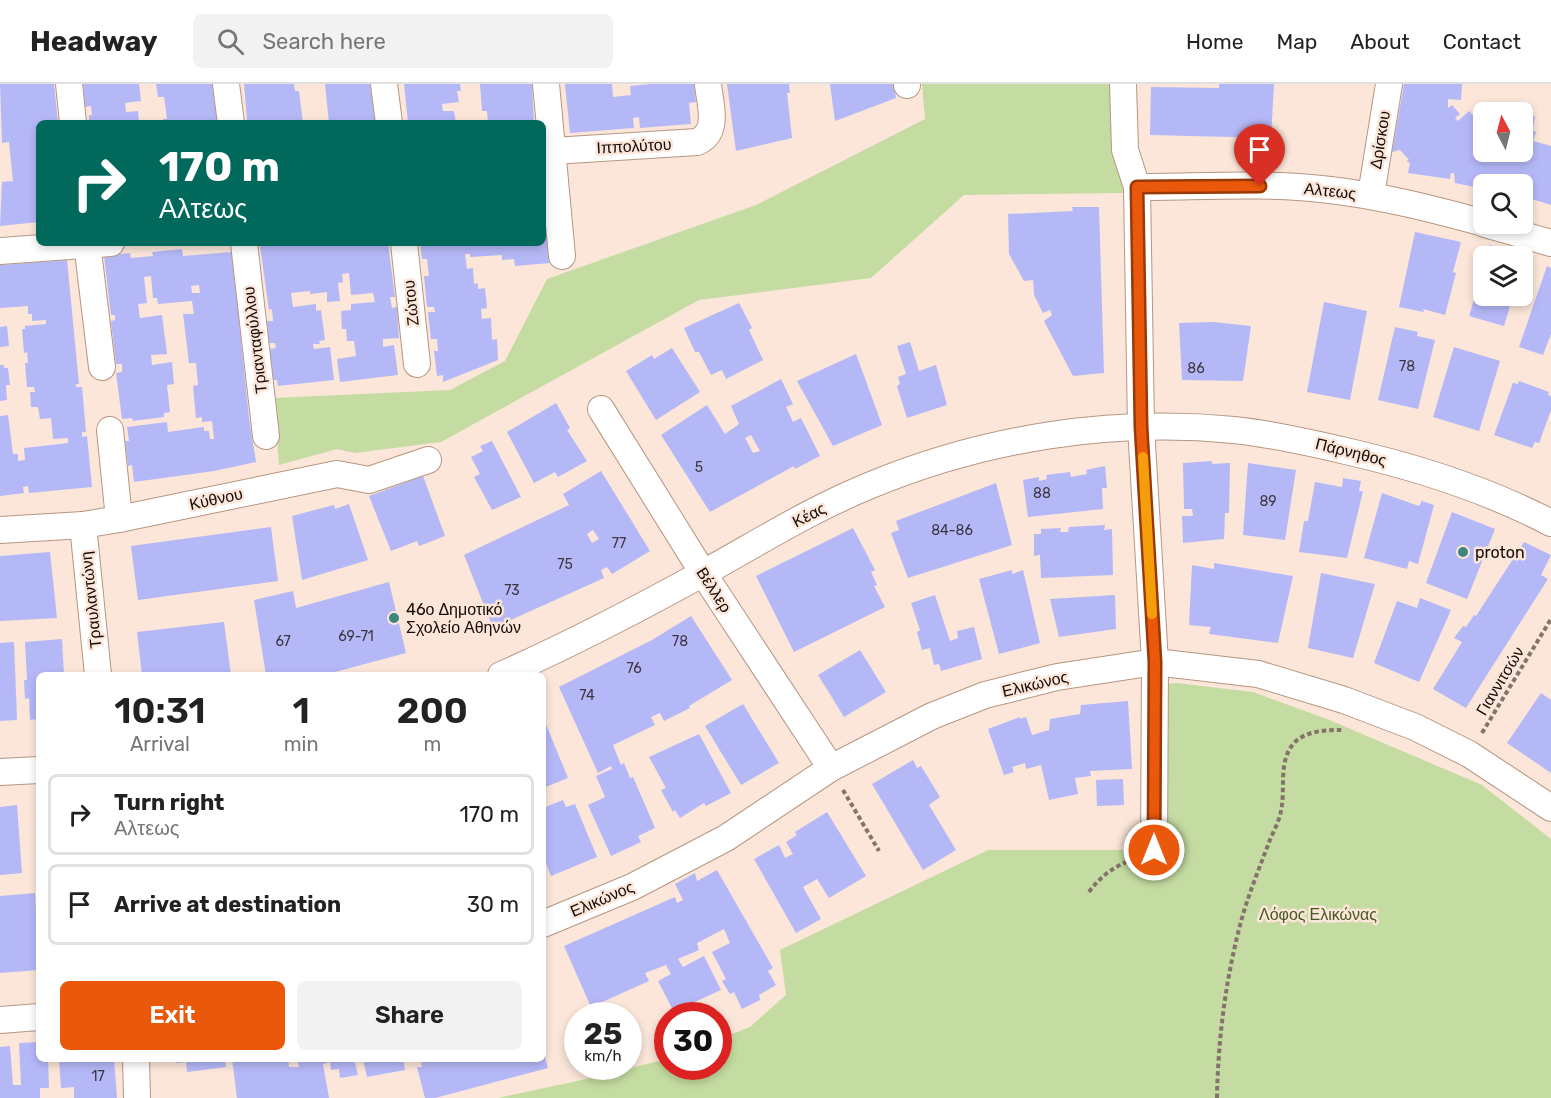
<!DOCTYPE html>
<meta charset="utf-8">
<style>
body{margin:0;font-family:Rubik,sans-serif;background:#f2f2f2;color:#222;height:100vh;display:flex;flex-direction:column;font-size:22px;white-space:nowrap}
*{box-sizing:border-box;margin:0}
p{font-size:20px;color:#767676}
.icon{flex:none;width:33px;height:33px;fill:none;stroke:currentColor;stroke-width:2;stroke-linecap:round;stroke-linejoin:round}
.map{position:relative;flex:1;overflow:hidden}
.drawer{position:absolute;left:36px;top:588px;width:510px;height:390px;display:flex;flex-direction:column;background:#fff;border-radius:9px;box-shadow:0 3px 9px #0003}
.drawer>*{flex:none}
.top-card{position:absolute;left:36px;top:36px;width:510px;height:126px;border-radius:9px;box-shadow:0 3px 9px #0003;background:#00695c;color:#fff;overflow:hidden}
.needle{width:39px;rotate:353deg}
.fabs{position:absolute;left:1473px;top:18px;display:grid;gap:12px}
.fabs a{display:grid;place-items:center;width:60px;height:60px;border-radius:9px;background:#fff;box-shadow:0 3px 9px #0003;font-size:30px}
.speed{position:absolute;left:564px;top:918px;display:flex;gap:12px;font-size:30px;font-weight:700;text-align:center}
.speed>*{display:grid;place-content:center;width:78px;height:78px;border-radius:50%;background:#fff;box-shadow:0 3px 9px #0003;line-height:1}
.speed small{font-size:15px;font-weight:400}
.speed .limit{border:9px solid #d22;background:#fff;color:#111}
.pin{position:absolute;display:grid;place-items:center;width:51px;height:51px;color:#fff;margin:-62px -26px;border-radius:50% 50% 50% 0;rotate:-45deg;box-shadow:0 0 6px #0007}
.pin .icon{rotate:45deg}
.me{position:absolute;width:66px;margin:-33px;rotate:0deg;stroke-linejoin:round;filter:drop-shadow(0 0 4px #0008)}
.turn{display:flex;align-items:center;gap:21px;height:126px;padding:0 24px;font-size:27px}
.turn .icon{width:78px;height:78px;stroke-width:2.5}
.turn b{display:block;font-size:42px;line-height:51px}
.eta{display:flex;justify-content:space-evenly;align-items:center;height:102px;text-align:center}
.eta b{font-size:36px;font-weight:600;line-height:42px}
.primary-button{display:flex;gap:12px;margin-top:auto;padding:12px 24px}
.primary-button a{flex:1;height:69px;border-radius:9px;background:#ea580c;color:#fff;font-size:24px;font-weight:600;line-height:69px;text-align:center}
.primary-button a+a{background:#f2f2f2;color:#222}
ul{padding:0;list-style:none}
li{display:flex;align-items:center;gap:18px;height:81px;margin:0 12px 9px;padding:0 12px;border:3px solid #e0e0e0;border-radius:9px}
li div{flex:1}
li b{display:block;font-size:22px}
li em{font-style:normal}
header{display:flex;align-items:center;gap:36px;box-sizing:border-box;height:84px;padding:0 30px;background:#fff;border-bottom:2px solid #e0e0e0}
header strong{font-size:28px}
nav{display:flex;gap:33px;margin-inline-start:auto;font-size:21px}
.search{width:420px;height:54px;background:#f2f2f2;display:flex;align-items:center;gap:15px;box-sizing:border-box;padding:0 21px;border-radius:9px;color:#767676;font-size:22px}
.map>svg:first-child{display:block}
</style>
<header>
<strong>Headway</strong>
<div class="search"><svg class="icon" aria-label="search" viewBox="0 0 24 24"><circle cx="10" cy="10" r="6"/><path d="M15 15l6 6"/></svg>Search here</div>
<nav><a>Home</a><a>Map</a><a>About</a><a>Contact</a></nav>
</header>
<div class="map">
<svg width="1551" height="1014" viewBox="0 0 1551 1014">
<rect width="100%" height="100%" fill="#fbe6d9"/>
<g fill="#c4dca1">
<polygon points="922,0 1116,0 1123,109 964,111 871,194 699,216 441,358 355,369 337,365 279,381 274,314 450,306 505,277 547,195 756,121 925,35"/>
<polygon points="1176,599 1253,608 1327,635 1482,701 1551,755 1551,1014 498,1014 582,996 667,975 668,982 718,982 719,955 750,943 786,911 780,866 988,766 1146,766 1142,603"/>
</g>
<g fill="#b5b8f7" fill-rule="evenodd">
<polygon points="0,0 54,0 58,39 39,39 39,138 0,142 2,98 13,97 9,58 2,59"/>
<polygon points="83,0 139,0 141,17 125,19 126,28 138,27 139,39 89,39 89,31 92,31 91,22 85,23"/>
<polygon points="156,0 214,0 218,39 164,39 163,35 167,35 164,13 158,13"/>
<polygon points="244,0 294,0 295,7 299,7 303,39 253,39 252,36 247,36"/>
<polygon points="325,0 373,0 377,39 329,39"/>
<polygon points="404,0 460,0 461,7 457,7 459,18 442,20 443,27 454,27 456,39 408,39"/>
<polygon points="480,0 532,0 534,39 488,39 487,27 482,27"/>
<polygon points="565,0 612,0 613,13 631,11 630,2 651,0 694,0 696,18 689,19 691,40 640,44 639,33 633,34 634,44 570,49"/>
<polygon points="727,0 789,0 790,9 787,9 792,54 736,67"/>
<polygon points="830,0 894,0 896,14 835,37"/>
<polygon points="1219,0 1274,0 1271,54 1150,51 1151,3 1219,4"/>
<polygon points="1404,0 1462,0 1461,16 1448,15 1448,24 1452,21 1460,30 1455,34 1458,37 1469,27 1480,39 1481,44 1484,38 1484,68 1522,68 1522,28 1504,28 1505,24 1518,28 1519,20 1533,23 1532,32 1535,33 1533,46 1536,48 1533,57 1551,62 1551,121 1522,112 1522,100 1484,100 1484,105 1455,99 1454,89 1451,89 1450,95 1408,89 1410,79 1406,77 1409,76 1400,66 1392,68"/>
<polygon points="1072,123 1099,123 1104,289 1073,292 1044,237 1052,231 1050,226 1043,229 1034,211 1033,196 1024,197 1009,170 1008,130 1073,127"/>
<polygon points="543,137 547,137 550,179 515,182 514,175 502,176 502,171 470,173 470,170 465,170 467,185 473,184 474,200 478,199 478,205 485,204 487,224 481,225 482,235 491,234 492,256 497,255 498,276 443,298 443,291 437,292 434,267 438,267 437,255 431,255 428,228 435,228 434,223 427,223 424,192 429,192 427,175 422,175 420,159 543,159"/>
<polygon points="1415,148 1461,158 1453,188 1456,189 1445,231 1423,225 1424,228 1399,223"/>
<polygon points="313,159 388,159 395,213 390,213 392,224 397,223 399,254 383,255 383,263 394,261 398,291 340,298 337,275 356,272 354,257 347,257 346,245 342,245 341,227 351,226 351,220 375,218 373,209 351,211 349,189 342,190 343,198 338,199 340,217 327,218 327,208 310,210 310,207 291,209 293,223 316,220 316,227 321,226 325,256 319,257 320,260 313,260 314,265 330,263 334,296 278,302 277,296 272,296 269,265 276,264 275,259 269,259 267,237 273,237 272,225 269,226 260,162"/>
<polygon points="1490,161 1526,172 1525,172 1523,178 1522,172 1486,172"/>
<path d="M182 165 183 172 232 168 249 334 256 378 214 387 134 398 132 381 128 382 125 357H129L127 343 167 338 168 348 204 343V347H209L210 355H214L212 337 202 338V333L196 334 193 302 198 301 196 279H189L183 230H194L192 217 158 220 157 214H153L151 192 144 193 147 219 138 220 140 234 162 231 167 270 151 271 152 281 172 278 174 300 167 301 170 328 164 329V333L133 337 132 334 122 335 116 289 122 288V280H116L111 237 115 236V231H111L104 172 130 169 131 174 153 172 152 168ZM199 201 200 209H192L191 202Z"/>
<polygon points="67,176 79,300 76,300 76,303 82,303 86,348 82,348 82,353 87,352 92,403 29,409 28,402 23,403 24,409 0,412 0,332 8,331 13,370 18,370 18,377 25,376 24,364 68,359 68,354 53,355 51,334 40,335 38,323 31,323 30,308 35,308 34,303 27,303 25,279 28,279 27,268 24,269 22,245 25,245 25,242 46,240 46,236 32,237 32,230 28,230 28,222 0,224 0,181"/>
<polygon points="1547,182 1551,184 1551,250 1543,271 1519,263"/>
<polygon points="1484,184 1484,212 1513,212 1504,242 1469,232"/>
<polygon points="1324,218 1367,227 1350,316 1307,308"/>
<polygon points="739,219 752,244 749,246 763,276 726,295 722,286 711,291 699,268 695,268 684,244"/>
<polygon points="1213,238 1251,242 1243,297 1182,296 1179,239"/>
<polygon points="7,242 9,262 0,263 0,243"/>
<polygon points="1395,243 1418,248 1417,252 1435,256 1418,325 1378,316"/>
<polygon points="910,258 919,287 936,281 947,321 907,334 897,302 900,300 898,293 906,290 897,262"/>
<polygon points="1454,263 1500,277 1479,347 1433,333"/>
<polygon points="672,264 700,308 656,336 626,287 652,271 654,275"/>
<polygon points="856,270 882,341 833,362 797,297"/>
<polygon points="0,281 4,281 4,284 8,284 10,301 6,301 7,316 0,317"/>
<path d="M781 295 793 320 786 323 793 338 801 334 820 372 795 385 794 382 710 428 661 351 707 321 725 350 739 340 731 322ZM751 351 760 367 753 369 745 354Z"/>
<polygon points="1519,297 1549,308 1548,311 1551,312 1551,326 1539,359 1535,358 1532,364 1494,351 1513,299 1518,300"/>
<polygon points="556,319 570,344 567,346 587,377 558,393 555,388 534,399 507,348"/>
<polygon points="492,357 521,413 492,426 474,393 480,390 471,373 483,367 480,362"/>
<polygon points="1212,377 1212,380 1230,379 1229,429 1225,429 1224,455 1183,459 1182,432 1193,432 1192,425 1184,425 1183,379"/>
<polygon points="1248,379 1296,386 1285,456 1243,451"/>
<polygon points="1105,382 1107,404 1102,404 1103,425 1028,433 1023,396 1039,393 1039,397 1047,395 1046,391 1070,388 1071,393 1087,390 1086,386"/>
<path d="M601 387 650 467 612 490 607 483 601 486 604 494 493 544 464 471 569 421 563 410ZM593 446 599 455 592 459 587 450Z"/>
<polygon points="423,392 445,452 419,462 417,457 391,467 369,412"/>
<polygon points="1343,394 1361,397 1359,407 1363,407 1347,474 1299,468 1304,437 1308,437 1315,398 1342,403"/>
<polygon points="996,399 1012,461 908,494 891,449 899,446 896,437"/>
<polygon points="1382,409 1419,422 1422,417 1434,421 1418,480 1409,477 1407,485 1364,474"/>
<polygon points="349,420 368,476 302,496 292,432 334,421 335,425"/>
<polygon points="1452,428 1495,445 1467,515 1426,499"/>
<polygon points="1105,441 1104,446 1112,445 1113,491 1041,494 1040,471 1034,472 1034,450 1041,450 1041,445 1061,444 1060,448 1068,448 1069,443"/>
<polygon points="271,443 278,497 138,516 131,462"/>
<polygon points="853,444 875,486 871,488 877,501 874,502 885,523 794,568 756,492"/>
<polygon points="1524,458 1551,471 1541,491 1548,495 1466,624 1433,605 1462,558 1454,554 1463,542 1466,543 1474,531 1476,532"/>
<polygon points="50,468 57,534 0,537 0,472"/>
<polygon points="1214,479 1293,492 1278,559 1209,550 1211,543 1189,541 1192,481 1214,485"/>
<polygon points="1012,486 1012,490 1023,486 1040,559 999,570 979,495"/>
<polygon points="1321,489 1375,500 1353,574 1308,564"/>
<polygon points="389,498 406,569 324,591 266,591 254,516 293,507 296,524"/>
<polygon points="935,511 950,557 958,554 957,547 974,543 982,575 941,587 939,580 934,581 930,564 922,566 917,548 920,546 911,519"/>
<polygon points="1115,511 1116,545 1059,553 1050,515"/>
<polygon points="1420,514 1451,526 1419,598 1374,579 1397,517 1417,524"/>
<polygon points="691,532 732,596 689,622 690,624 664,637 660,629 651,633 655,641 613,661 621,681 624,679 630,694 633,693 655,744 638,752 641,758 611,772 588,721 605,713 596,692 612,685 611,682 598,689 559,603 652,556"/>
<polygon points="224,538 231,591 142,591 137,548"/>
<polygon points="62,555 64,591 39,591 39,635 30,636 29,614 25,615 24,596 27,596 25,558"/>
<polygon points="14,558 17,636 0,637 0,559"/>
<polygon points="860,566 886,608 844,633 818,591"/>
<polygon points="1541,609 1551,616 1551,689 1507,659"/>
<polygon points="1128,617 1132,685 1090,687 1091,692 1075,694 1078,710 1049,716 1041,681 1026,685 1025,679 1012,683 1014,688 1004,691 988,645 1020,633 1020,635 1026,633 1032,651 1049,646 1050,635 1080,630 1081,621"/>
<polygon points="743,620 779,679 741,701 705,642"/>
<polygon points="543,633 568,694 543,704"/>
<polygon points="699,650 731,709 706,722 704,719 680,734 675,726 673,728 661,706 666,704 649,673"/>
<polygon points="913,676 917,684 921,682 940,713 929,721 956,766 923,786 872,700"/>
<polygon points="1123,695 1124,721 1097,722 1096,696"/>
<polygon points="563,716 566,723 575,720 597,773 551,792 543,772 543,724"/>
<polygon points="17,721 22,789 0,791 0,723"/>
<polygon points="827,728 866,792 829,814 817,795 803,803 821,835 796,849 754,775 779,761 785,774 793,770 786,758 797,751 795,748"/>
<polygon points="717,786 773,884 768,887 776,901 759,911 760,916 742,925 734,908 730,910 722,897 726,895 712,868 730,859 724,845 697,859 699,866 678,875 683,883 704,872 721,906 690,920 694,925 681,932 676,932 658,897 671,890 666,881 645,889 649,897 591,923 564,862 675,813 677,819 683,816 675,800 695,789 697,797"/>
<polygon points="35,809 39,886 0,889 0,812"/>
<polygon points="39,958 39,975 48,975 49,1004 40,1004 40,1014 0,1014 0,963 10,962 13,1001 21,1001 19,959"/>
<polygon points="544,970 548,984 435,1014 425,1014 417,983 422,983 420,975 543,975"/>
<polygon points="59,975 114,975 117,1014 74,1014 74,1003 61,1004"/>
<polygon points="176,975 225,975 226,983 187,988 186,978 176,979"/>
<polygon points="232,975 288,975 289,983 299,983 297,975 354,975 358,991 340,994 339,985 331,986 330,978 323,980 329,1014 237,1014"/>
<polygon points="363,975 403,975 405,986 367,993"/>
</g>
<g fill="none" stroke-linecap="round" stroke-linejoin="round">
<g stroke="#b69681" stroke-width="28">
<g id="minor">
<polyline points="69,0 73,39"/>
<polyline points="226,0 231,39"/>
<polyline points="384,0 389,39"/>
<polyline points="546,0 562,172"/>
<polyline points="907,0 907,1"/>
<polyline points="1123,0 1125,66 1137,103 1141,343 1155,578 1154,767"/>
<path d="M553 67 697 58C720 48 710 21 708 0"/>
<path d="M1137 103C1201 103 1267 98 1330 106 1382 112 1433 125 1484 139"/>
<polyline points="1371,111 1389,0"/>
<polyline points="1485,140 1551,159"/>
<polyline points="87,159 102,283"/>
<polyline points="244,159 266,352"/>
<polyline points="404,159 417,280"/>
<polyline points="0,167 111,159"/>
<polyline points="601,325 703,489 831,684"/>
<polyline points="110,346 119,435"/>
<polyline points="83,441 98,591"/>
<polyline points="0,446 83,441 119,435 337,390 369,396 428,376"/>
<path d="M501 591C572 560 640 524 707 487 761 457 814 424 871 401 985 354 1111 334 1234 346 1273 350 1312 359 1350 368 1419 384 1488 406 1551 439"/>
<polyline points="0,688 39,686"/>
<polyline points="543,840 632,803 682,777 726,754 831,684 932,632 985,611 1057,593 1155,578 1258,590 1344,616 1415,643 1469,670 1551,724"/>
<polyline points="0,936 39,933"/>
<polyline points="136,975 137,1014"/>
</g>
</g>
<g stroke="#83736a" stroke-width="4" stroke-dasharray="4.5 3" stroke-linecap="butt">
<polyline points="1482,649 1551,535"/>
<polyline points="843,706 879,767"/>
<path d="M1089 808C1100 793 1113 783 1131 776"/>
<path d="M1217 1014C1218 954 1226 892 1242 834 1249 809 1259 785 1268 761 1272 750 1279 738 1281 727 1286 705 1277 675 1296 657 1309 646 1328 646 1344 646"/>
</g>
<use href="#minor" stroke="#fff" stroke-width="26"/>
</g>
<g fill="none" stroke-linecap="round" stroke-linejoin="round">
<g stroke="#983908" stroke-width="15">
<polyline id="route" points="1154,766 1155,578 1141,343 1137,103 1260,102"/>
</g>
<use href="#route" stroke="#ea580c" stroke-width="10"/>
<polyline stroke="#f59e0b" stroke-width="10" points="1143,373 1152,530"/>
</g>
<g fill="#3e857e" stroke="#fbe6d9" stroke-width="2">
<circle cx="1463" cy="468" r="6"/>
<circle cx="394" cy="534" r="6"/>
</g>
<g text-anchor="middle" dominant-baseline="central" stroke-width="5" stroke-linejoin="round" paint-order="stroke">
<g font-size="14" fill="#3d3641">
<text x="1407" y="282">78</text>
<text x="1196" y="284">86</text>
<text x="699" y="383">5</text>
<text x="1042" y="409">88</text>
<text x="1268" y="417">89</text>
<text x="952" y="446">84-86</text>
<text x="619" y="459">77</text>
<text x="565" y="480">75</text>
<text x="512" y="506">73</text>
<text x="356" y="552">69-71</text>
<text x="283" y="557">67</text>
<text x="680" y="557">78</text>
<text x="634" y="584">76</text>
<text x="587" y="611">74</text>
<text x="98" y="992">17</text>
</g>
<g font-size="16" fill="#150a04" stroke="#fbe6d9">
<text transform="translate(1380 56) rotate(-81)">Δρίσκου</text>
<text transform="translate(634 62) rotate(-3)">Ιππολύτου</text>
<text transform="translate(1330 107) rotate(6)">Αλτεως</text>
<text transform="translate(411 219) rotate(-96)">Ζώτου</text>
<text transform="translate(255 256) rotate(-97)">Τριανταφύλλου</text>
<text transform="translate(1351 368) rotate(14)">Πάρνηθος</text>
<text transform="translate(216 415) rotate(-12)">Κύθνου</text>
<text transform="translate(809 431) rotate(-27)">Κέας</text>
<text transform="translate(714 506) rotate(57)">Βέλλερ</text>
<text transform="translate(91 516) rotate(-96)">Τραυλαντώνη</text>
<text transform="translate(1500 597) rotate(-59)">Γιαννιτσών</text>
<text transform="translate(1035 600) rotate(-13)">Ελικώνος</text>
<text transform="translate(602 815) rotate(-23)">Ελικώνος</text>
</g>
<g font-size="16" fill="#150a04" stroke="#fbe6d9" text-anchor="start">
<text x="1475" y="468">proton</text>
<text x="406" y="525">46ο Δημοτικό<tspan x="406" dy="18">Σχολείο Αθηνών</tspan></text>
</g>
<g font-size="16" fill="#455920" stroke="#fbe6d9">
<text x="1318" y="830">Λόφος Ελικώνας</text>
</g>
</g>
</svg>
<div class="fabs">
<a><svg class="needle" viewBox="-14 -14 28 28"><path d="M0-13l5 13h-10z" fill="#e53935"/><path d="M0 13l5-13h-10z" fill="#767676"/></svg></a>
<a><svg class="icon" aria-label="search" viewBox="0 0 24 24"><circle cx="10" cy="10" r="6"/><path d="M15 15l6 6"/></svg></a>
<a><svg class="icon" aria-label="layers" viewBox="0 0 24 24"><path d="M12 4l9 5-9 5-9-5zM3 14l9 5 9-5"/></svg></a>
</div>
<div class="speed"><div>25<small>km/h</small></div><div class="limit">30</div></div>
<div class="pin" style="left:1260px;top:102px;background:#d93025"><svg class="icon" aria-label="arrive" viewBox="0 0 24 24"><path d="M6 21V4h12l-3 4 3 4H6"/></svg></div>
<svg class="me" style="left:1154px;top:766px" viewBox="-20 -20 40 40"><circle r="17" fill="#ea580c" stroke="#fff" stroke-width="3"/><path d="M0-11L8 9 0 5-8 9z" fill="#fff"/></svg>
<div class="top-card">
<div class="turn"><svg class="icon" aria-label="right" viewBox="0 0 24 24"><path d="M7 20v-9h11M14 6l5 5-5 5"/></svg><div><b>170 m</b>Αλτεως</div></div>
</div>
<section class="drawer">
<div class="eta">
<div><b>10:31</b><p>Arrival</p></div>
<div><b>1</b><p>min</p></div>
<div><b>200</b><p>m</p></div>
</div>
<ul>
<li><svg class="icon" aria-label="right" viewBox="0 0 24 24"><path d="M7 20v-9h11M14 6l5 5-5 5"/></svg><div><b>Turn right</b><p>Αλτεως</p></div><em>170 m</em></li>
<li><svg class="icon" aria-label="arrive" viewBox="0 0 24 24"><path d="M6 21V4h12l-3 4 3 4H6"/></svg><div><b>Arrive at destination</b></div><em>30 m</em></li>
</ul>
<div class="primary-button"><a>Exit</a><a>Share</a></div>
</section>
</div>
